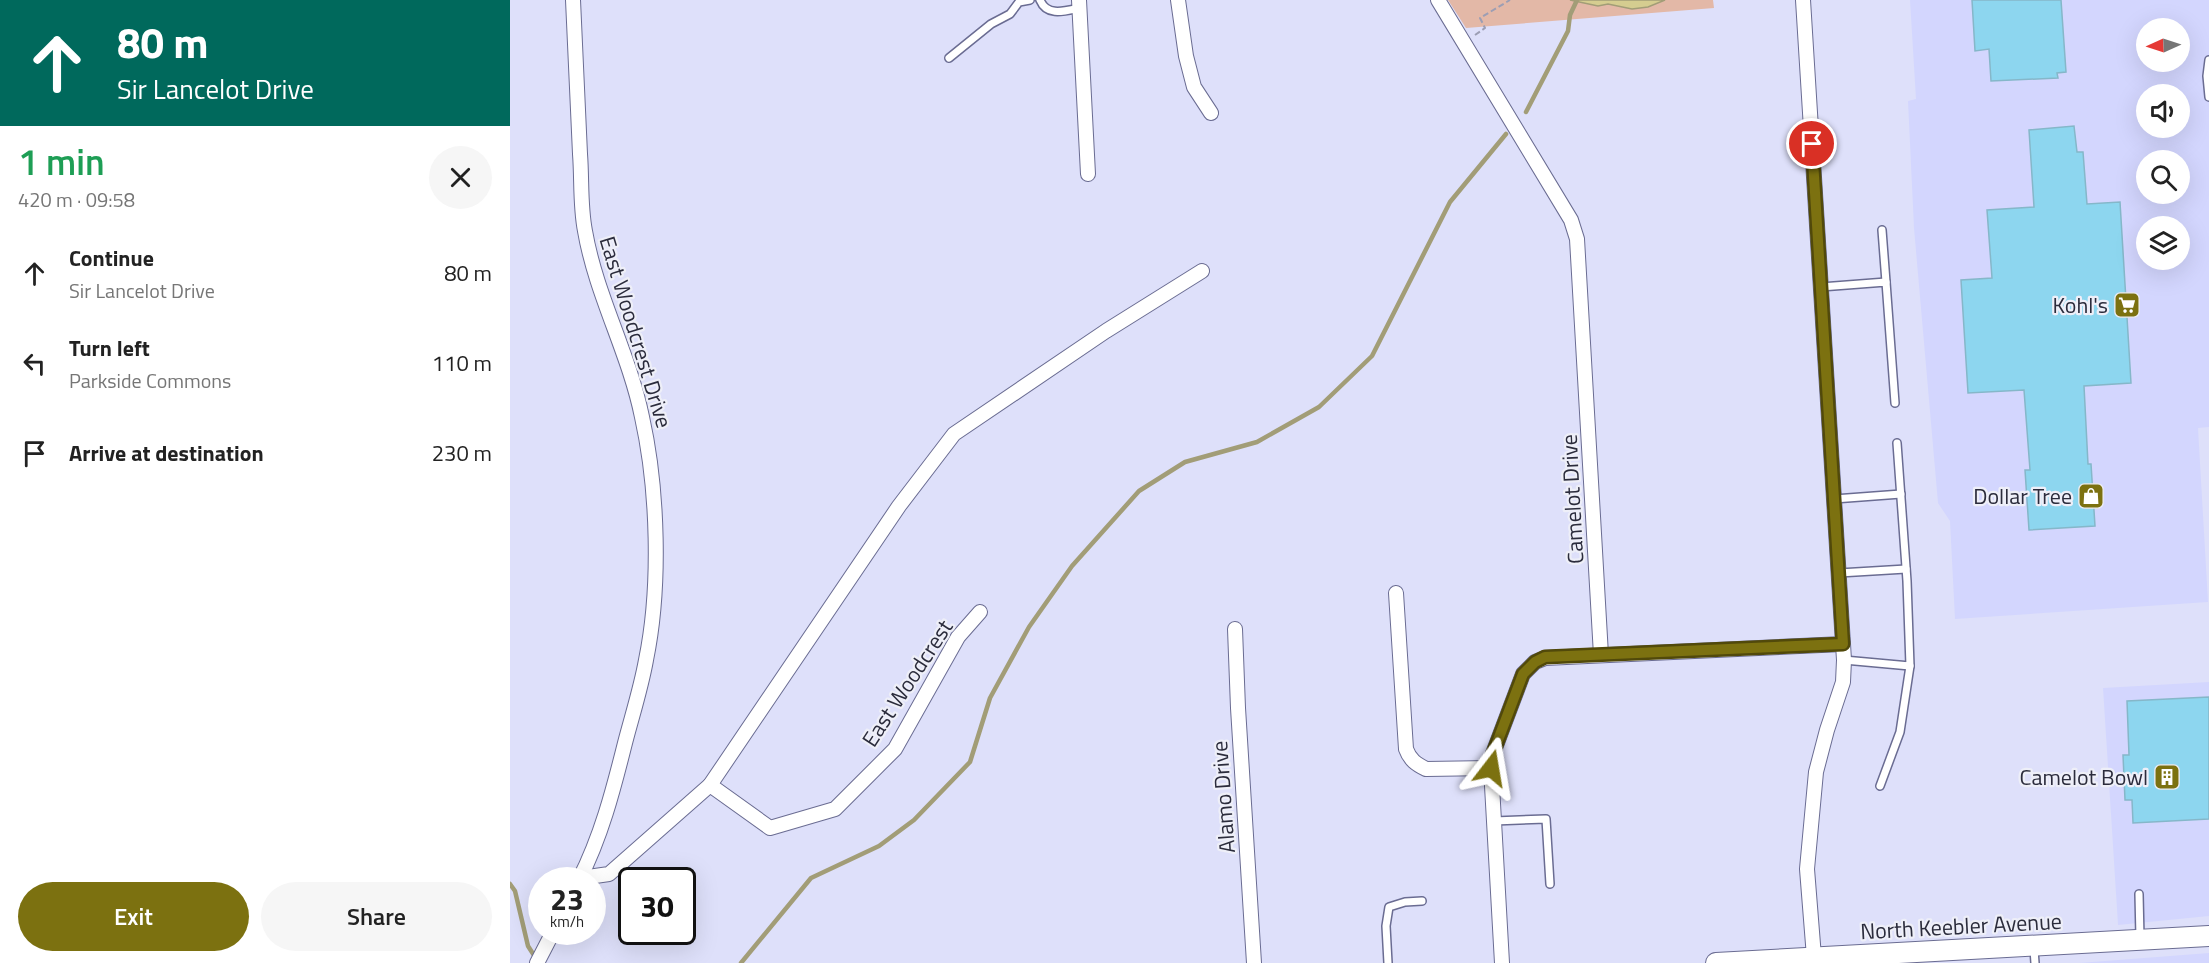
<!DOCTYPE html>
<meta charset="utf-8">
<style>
body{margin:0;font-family:"Titillium Web",sans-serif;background:#f6f6f6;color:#222;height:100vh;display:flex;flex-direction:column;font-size:22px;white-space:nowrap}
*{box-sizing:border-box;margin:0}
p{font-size:20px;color:#767676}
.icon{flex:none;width:33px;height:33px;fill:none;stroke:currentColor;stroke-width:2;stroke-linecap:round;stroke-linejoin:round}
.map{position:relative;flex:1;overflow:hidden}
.side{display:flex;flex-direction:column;background:#fff;width:510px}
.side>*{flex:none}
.banner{background:#00695c;color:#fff;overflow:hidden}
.needle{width:39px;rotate:267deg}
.controls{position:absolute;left:1626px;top:18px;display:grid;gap:12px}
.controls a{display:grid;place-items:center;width:54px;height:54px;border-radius:50%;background:#fff;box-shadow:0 6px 24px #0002;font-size:30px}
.speed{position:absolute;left:18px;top:867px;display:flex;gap:12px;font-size:30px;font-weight:700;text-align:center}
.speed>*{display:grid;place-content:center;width:78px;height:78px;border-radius:50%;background:#fff;box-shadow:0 6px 24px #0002;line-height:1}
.speed small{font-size:15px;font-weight:400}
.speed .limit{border:3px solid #111;border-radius:9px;background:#fff;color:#111}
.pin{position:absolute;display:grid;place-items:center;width:51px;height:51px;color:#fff;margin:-26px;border:3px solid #fff;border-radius:50%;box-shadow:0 2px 6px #0007}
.me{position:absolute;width:66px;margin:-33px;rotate:14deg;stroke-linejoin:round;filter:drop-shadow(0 0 4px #0008)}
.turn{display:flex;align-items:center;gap:21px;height:126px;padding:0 18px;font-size:27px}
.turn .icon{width:78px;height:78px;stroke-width:2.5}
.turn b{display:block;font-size:42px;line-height:51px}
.round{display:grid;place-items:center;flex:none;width:63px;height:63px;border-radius:32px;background:#f6f6f6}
.overview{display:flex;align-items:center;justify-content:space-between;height:102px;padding:0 18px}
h1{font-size:36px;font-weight:600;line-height:45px;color:#1e9e55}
.button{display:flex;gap:12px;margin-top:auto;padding:12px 18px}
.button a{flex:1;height:69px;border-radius:36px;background:#7c7110;color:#fff;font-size:24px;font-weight:600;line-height:69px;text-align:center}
.button a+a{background:#f6f6f6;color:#222}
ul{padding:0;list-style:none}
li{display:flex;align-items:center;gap:18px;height:90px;padding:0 18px}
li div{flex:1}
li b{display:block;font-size:22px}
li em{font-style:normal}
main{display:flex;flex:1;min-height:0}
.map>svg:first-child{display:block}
</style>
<main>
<section class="side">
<div class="banner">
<div class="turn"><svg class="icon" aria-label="ahead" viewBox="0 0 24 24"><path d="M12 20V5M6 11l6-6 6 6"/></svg><div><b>80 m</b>Sir Lancelot Drive</div></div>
</div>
<div class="overview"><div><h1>1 min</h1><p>420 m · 09:58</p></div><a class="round"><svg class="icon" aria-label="close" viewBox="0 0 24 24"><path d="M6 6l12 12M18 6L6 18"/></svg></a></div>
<ul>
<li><svg class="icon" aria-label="ahead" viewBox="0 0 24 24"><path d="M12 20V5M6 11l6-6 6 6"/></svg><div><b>Continue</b><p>Sir Lancelot Drive</p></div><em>80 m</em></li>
<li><svg class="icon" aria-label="left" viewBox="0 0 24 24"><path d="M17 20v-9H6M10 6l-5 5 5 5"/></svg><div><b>Turn left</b><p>Parkside Commons</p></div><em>110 m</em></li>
<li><svg class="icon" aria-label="arrive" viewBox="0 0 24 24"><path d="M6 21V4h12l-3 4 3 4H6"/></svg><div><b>Arrive at destination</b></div><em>230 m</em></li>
</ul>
<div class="button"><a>Exit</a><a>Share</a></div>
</section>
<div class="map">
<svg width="1699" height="963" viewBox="0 0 1699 963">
<rect width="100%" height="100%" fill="#dee0fa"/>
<g fill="#d3d6fe" fill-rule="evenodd">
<path d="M1400 0H1699V427L1688 428 1698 602 1445 619 1440 521 1428 503 1404 228 1398 101 1406 99ZM1636 28H1670V62H1636ZM1636 94H1670V128H1636ZM1636 160H1670V194H1636ZM1636 226H1670V260H1636Z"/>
<polygon points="1699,682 1699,916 1608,925 1593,688"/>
<polygon points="1699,953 1699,963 1569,963"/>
</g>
<polygon fill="#e3b8a7" points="938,0 1203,0 1204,8 956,28"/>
<polygon fill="#d5cd90" stroke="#a29d77" stroke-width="1.5" points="1060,0 1155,0 1138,7 1122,9 1098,4 1088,6"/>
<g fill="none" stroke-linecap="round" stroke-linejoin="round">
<g stroke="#a29d77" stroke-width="4.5">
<polyline points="1016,112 1058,31 1060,15 1067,0"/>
<polyline points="0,884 5,891 18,946 27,960"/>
<polyline points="231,963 301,878 369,846 404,820 460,762 480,698 519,627 562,566 629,491 675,462 747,442 809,407 862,356 940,202 996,134"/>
</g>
</g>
<g fill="#8dd6ef" stroke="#85b7c9" stroke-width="1.5">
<polygon points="1462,0 1551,0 1556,72 1547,73 1548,78 1481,81 1479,49 1465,51"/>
<polygon points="1564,126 1567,152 1573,152 1577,204 1610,202 1621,383 1574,386 1578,464 1581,464 1585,526 1519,530 1515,470 1520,470 1514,390 1458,393 1451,280 1482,278 1477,210 1524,207 1519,130"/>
<polygon points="1699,697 1699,819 1623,823 1622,800 1615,800 1613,755 1619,755 1617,701"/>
</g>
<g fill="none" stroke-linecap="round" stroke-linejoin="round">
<g stroke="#6a6c92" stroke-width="10">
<g id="lane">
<path d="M530 0C537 17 555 11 570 8"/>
<polyline points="439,58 481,24 500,14 509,2 520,0"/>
<polyline points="1699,60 1697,76 1699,97"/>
<polyline points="1372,230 1376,282"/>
<polyline points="1311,287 1376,282 1385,403"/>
<polyline points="1324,499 1391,494"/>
<polyline points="1329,573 1396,569"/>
<polyline points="1334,660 1400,666 1397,581 1387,443"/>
<polyline points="1370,786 1390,732 1400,666"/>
<polyline points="984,821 1036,819 1040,884"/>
<polyline points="1629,894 1630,938"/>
<polyline points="1524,949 1525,963"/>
<polyline points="878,963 876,926 879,907 895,902 912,901"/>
</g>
</g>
<g stroke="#6a6c92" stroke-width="16">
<g id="street">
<path d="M63 0C65 51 68 103 70 154 72 179 70 206 75 231 86 295 119 353 132 417 148 489 151 587 136 660 131 688 122 716 115 743 103 791 91 837 69 880"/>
<polyline points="569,0 578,174"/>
<polyline points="668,0 676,56 684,87 701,113"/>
<polyline points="928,0 1061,220 1067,239 1091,655"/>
<polyline points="1293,0 1334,660 1333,682 1317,730 1306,772 1297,869 1304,957"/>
<path d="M886 593 896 749C900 760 906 764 916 769L981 768"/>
<polyline points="725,629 728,708 744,963"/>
<polyline points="200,785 389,506 444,434 596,331 692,271"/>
<polyline points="71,878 99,874 200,785 260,828 325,809 385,749 448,637 470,612"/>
<polyline points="27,963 43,932"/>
<polyline points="992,963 981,768 982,756 1013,674 1025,662 1035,658 1333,644"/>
</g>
</g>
<g stroke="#6a6c92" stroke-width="22">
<polyline id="secondary" points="1206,963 1699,936"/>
</g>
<polyline stroke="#9c9eb4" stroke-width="2" stroke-dasharray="6 3" stroke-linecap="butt" points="965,35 975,28 970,18 1000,0"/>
<use href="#lane" stroke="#fff" stroke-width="7"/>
<use href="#street" stroke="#fff" stroke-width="14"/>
<use href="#secondary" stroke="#fff" stroke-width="20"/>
</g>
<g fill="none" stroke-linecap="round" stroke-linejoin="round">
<g stroke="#51490a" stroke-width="15">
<polyline id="route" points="981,768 982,756 1013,674 1025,662 1035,657 1333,644 1302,144"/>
</g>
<use href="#route" stroke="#7c7110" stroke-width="10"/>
</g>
<defs>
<g id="supermarket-square" transform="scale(1.35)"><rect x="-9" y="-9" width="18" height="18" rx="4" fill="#7c7110" stroke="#eeeff8"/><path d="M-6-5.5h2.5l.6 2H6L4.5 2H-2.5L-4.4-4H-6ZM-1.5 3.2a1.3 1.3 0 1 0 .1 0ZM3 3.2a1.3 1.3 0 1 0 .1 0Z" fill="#fff"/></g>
<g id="shop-square" transform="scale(1.35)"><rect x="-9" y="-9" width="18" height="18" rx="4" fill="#7c7110" stroke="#eeeff8"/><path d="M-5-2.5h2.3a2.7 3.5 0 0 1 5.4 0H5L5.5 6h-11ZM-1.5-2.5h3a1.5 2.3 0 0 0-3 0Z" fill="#fff"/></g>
<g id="building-square" transform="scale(1.35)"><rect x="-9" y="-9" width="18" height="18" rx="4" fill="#7c7110" stroke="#eeeff8"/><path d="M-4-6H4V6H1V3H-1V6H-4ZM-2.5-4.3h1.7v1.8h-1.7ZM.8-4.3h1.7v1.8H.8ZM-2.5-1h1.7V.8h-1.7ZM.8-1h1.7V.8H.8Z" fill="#fff"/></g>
</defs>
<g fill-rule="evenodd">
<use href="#supermarket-square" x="1617" y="305"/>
<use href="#shop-square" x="1581" y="496"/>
<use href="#building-square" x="1657" y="777"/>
</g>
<g text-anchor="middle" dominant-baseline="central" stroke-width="4.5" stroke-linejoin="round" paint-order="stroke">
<g font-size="22" fill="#2b2c3c" stroke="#eeeff8" text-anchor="end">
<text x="1598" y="305">Kohl's</text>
<text x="1562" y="496">Dollar Tree</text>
<text x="1638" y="777">Camelot Bowl</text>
</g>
<g font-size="22" fill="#2b2c3c" stroke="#eeeff8">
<text transform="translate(126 332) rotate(73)">East Woodcrest Drive</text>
<text transform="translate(1062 499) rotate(-93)">Camelot Drive</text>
<text transform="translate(397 683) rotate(-57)">East Woodcrest</text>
<text transform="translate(713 797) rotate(-94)">Alamo Drive</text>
<text transform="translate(1451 926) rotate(-3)">North Keebler Avenue</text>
</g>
</g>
</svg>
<div class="controls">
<a><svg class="needle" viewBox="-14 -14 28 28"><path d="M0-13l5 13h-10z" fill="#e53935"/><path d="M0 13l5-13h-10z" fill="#767676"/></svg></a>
<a><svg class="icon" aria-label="sound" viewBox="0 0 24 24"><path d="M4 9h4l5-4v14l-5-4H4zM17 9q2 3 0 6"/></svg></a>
<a><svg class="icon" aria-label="search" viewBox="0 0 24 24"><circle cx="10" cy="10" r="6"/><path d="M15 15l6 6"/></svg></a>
<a><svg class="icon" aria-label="layers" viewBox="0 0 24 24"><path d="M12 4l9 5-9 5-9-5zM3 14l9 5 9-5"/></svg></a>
</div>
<div class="speed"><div>23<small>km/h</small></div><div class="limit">30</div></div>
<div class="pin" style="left:1302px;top:144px;background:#d93025"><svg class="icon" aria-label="arrive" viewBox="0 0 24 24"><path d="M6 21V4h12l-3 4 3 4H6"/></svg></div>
<svg class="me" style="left:981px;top:768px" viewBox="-20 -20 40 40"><path d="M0-17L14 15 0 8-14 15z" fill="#7c7110" stroke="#fff" stroke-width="4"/></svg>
</div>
</main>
